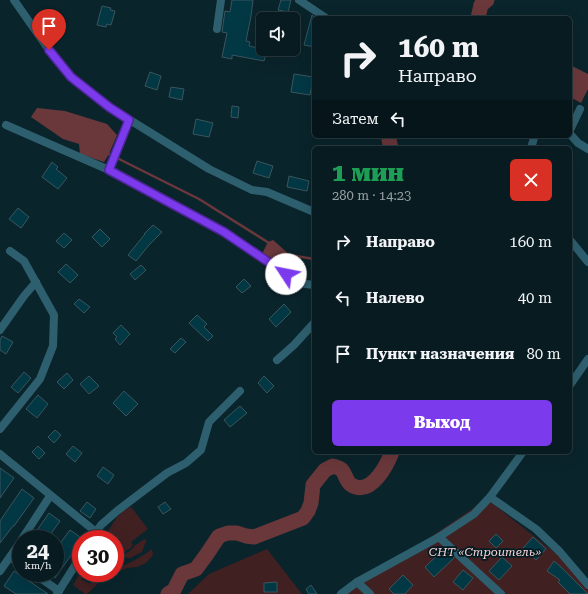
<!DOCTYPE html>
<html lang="ru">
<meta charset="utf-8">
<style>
body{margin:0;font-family:"Roboto Serif",serif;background:#16282d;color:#f1f3f6;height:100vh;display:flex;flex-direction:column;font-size:15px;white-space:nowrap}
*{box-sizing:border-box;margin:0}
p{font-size:13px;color:#98a1a5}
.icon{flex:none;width:22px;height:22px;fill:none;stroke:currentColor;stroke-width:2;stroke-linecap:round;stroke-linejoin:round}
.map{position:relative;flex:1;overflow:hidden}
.details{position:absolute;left:312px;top:146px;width:260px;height:308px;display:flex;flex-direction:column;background:#081b20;border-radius:6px;box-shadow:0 4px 16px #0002,0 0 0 1px #29393e}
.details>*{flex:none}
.hud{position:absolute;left:312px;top:16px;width:260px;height:122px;border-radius:6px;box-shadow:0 4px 16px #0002,0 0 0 1px #29393e;background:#081b20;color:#f1f3f6;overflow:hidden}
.controls{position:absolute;left:256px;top:12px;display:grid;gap:8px}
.controls a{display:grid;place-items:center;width:44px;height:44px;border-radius:6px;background:#081b20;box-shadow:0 4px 16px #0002,0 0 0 1px #29393e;font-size:20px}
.speed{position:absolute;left:12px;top:530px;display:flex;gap:8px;font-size:20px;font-weight:700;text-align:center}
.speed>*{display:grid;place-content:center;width:52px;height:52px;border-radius:50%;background:#081b20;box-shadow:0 4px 16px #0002,0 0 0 1px #29393e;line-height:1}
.speed small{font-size:10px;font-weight:400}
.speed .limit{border:6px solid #d22;background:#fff;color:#111}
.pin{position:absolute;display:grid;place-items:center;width:34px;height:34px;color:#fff;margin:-41px -17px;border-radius:50% 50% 50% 0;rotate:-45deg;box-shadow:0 0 4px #0007}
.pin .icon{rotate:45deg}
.me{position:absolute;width:44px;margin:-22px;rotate:304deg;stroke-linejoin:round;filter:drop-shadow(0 0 3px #0008)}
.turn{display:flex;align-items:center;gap:14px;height:84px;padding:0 20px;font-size:18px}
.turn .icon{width:52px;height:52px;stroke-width:2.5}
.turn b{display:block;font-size:28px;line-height:34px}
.then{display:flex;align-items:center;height:38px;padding:0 20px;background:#0003;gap:8px;font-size:15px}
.round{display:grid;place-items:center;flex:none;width:42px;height:42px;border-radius:6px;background:#16282d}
.summary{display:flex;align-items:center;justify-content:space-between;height:68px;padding:0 20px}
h1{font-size:24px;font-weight:800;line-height:30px;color:#1e9e55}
.primary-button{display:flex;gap:8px;margin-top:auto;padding:8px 20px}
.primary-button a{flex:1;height:46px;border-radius:6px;background:#7c3aed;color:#fff;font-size:16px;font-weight:800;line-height:46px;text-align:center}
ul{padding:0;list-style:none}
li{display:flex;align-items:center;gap:12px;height:56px;padding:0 20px}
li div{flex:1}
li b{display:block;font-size:15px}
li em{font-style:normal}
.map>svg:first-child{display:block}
</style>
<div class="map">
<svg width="588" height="594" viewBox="0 0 588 594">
<rect width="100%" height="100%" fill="#0a242b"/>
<g fill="#412022">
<polygon points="487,499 588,579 588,594 346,594"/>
<path d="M131 507 148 529 131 542 133 545 131 548 115 556V548L119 544 117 542 115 545V539H104C111 527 117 512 131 507Z"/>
<path d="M145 539 146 541 142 552 130 558 121 557 120 556C126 553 132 551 135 545 139 544 141 540 145 539Z"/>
<path d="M152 549 153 555 146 563 137 567 127 568 115 573V568C126 566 143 556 152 549Z"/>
<polygon points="267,549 302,594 188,594 209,574"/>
<path d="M80 573 83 575 81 579 90 584 97 573H114C102 577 96 586 87 594H85L73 585Z"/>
</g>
<g fill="#6a383b">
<polygon points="570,65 588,74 588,89 581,103 570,97"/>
<polygon points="37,108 65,111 107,124 117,135 109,154 104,162 80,154 79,144 63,139 31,117"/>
<polygon points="273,240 290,255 292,264 285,270 262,254 268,242"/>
</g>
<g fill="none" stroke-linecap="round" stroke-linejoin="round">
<g stroke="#6a383b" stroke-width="2.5">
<polyline points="109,154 199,199 269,243"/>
<polyline points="288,254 290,255 314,259"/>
</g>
<g stroke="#6a383b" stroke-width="15">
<polyline points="478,18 481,5 487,0"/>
<polyline points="390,136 389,140 391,148"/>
<path d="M168 594 174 590 182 574 196 569 207 554 219 536 228 533H237L246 536 254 537 303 518 308 511 311 503 313 485 325 470 333 466C336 467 340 468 342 470 345 474 346 480 350 484 352 486 353 486 356 487 373 492 387 465 392 452"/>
</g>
</g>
<g fill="#023744" stroke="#3b555d">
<polygon points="232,0 253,0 251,16 246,41 250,42 249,46 267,50 264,61 232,55 232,59 222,57 227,33 222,32 225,11 230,12"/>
<polygon points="281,0 291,0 288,12 278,10"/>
<polygon points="102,6 111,8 110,10 115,11 111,25 107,24 106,27 97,25"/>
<polygon points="312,15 314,17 314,47 304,45"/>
<polygon points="150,72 161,76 157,90 145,86"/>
<polygon points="294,74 313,77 310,95 291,92"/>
<polygon points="171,87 184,89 182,100 169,97"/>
<polygon points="232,106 239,107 238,118 231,117"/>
<polygon points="196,119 213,123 209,137 193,134"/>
<polygon points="257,161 273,166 269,178 253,173"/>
<polygon points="52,162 58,167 56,169 67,178 58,189 42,177"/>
<polygon points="289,176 309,181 307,191 287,187"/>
<polygon points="18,208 29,217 21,228 9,219"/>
<polygon points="153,225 162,232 149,245 136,261 128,255 145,234 144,234"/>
<polygon points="100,229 110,239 102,247 92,237"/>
<polygon points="64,233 72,240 64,248 56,241"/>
<polygon points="66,264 78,275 70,283 58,272"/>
<polygon points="141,265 146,270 135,280 130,274"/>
<polygon points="244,279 251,286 242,293 236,287"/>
<polygon points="79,299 90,307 84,313 74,304"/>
<polygon points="284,304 291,312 276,327 269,319"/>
<polygon points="197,315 207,324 204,327 213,336 208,341 189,323"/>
<polygon points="121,325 130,334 120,345 115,339 117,337 113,333"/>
<polygon points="2,336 13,342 6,354 0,350 0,340"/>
<polygon points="181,338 186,342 175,353 170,349"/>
<polygon points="24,372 31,378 18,393 11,387"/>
<polygon points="67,373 73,380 64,389 57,382"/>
<polygon points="89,376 99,386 89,394 80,384"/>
<polygon points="264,376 274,386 267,393 258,383"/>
<polygon points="124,391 138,404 126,416 113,403"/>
<polygon points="38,395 48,404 37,418 26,409"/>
<polygon points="240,406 247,413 230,427 224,420"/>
<polygon points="55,430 61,435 54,443 48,437"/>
<polygon points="38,446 45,453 39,459 32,452"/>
<polygon points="73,446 82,453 75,462 66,454"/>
<polygon points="103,467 114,475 108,484 97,476"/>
<polygon points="0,468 14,478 0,498"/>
<polygon points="22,489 34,498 14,526 13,526 0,543 0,521"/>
<polygon points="87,502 96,509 90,518 80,511"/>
<polygon points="165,502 171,509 163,514 158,507"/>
<polygon points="49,513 60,521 47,539 31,539"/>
<polygon points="70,530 83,539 81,539 81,541 55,578 55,550"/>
<polygon points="496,534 503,541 496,548 489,541"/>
<polygon points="533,537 546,549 536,560 523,548"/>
<polygon points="444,549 454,558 434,577 425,567"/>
<polygon points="502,557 512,566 499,580 489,571"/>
<polygon points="554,561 561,567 588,594 570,594 558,582 560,580 547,571"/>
<polygon points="463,570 473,578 463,590 453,582"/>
<polygon points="14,571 48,594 16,594 4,586"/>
<polygon points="403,575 413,585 405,594 394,594 389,589"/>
<polygon points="277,582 277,592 264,592 264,583"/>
<polygon points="311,585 317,594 309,594 306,589"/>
</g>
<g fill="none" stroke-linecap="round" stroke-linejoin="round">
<g stroke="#2e5f6e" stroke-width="8">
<polyline points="14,0 49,50 71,77 109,107 209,169 252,190 267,192 314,212"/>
<polyline points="299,0 326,18"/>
<polyline points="217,29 221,0"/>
<polyline points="6,125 109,170 225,232 298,283 314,285"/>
<polyline points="570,130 580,109"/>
<polyline points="570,134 578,143 588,149"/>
<polyline points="531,148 534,138 533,136"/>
<polyline points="109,170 129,120"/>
<polyline points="570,240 588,262"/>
<polyline points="0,330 24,296 36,282"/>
<polyline points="277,360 294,345 314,323"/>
<polyline points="570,385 588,359"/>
<polyline points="0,429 40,379 53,346 54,315 24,261 10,251"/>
<polyline points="0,454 96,532 92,539"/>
<polyline points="490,497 536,529 560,552 588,585"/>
<polyline points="96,532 101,525 117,511 167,473 186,463 201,450 209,422 240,391"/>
<polyline points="439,537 501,594"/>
<polyline points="22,539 50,496"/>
<polyline points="10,557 21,565"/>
<polyline points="0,571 21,541"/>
<polyline points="33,573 59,591"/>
<polyline points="357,582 370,594"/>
<polyline points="57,594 81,556"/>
<polyline points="341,594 357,582 439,537 474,514 490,497 523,452"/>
</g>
</g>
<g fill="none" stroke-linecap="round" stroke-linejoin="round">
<g stroke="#51269a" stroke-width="10">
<polyline id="route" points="49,50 71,77 109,107 129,120 109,170 224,232 286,274"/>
</g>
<use href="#route" stroke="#7c3aed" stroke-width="7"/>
</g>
<g text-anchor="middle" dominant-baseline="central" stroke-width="3.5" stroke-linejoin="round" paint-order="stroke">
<g font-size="12" font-style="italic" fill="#fad6d6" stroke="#021a21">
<text x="485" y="552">СНТ «Строитель»</text>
</g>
</g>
</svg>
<div class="controls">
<a><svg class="icon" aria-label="sound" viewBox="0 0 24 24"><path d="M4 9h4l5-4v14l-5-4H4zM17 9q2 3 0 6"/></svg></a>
</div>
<div class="speed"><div>24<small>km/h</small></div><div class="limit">30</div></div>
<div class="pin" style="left:49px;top:50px;background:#d93025"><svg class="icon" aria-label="arrive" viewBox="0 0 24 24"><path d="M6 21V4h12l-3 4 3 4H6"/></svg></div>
<svg class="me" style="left:286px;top:274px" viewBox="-20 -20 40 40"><circle r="19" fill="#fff"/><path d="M0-13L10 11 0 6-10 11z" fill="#7c3aed"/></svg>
<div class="hud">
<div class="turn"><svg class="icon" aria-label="right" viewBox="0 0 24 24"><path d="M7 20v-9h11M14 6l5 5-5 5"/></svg><div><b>160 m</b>Направо</div></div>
<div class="then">Затем<svg class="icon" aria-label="left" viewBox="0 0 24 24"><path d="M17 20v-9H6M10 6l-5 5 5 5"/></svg></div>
</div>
<section class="details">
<div class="summary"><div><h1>1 мин</h1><p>280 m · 14:23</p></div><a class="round" style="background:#d93025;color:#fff"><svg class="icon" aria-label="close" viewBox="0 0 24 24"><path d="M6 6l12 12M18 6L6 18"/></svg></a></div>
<ul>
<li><svg class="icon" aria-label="right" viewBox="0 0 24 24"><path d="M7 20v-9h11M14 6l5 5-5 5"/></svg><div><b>Направо</b></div><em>160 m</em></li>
<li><svg class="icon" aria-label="left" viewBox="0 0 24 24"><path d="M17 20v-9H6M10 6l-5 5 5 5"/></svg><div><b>Налево</b></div><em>40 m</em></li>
<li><svg class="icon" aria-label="arrive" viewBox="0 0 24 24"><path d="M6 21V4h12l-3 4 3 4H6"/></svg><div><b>Пункт назначения</b></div><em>80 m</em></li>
</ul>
<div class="primary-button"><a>Выход</a></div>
</section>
</div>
